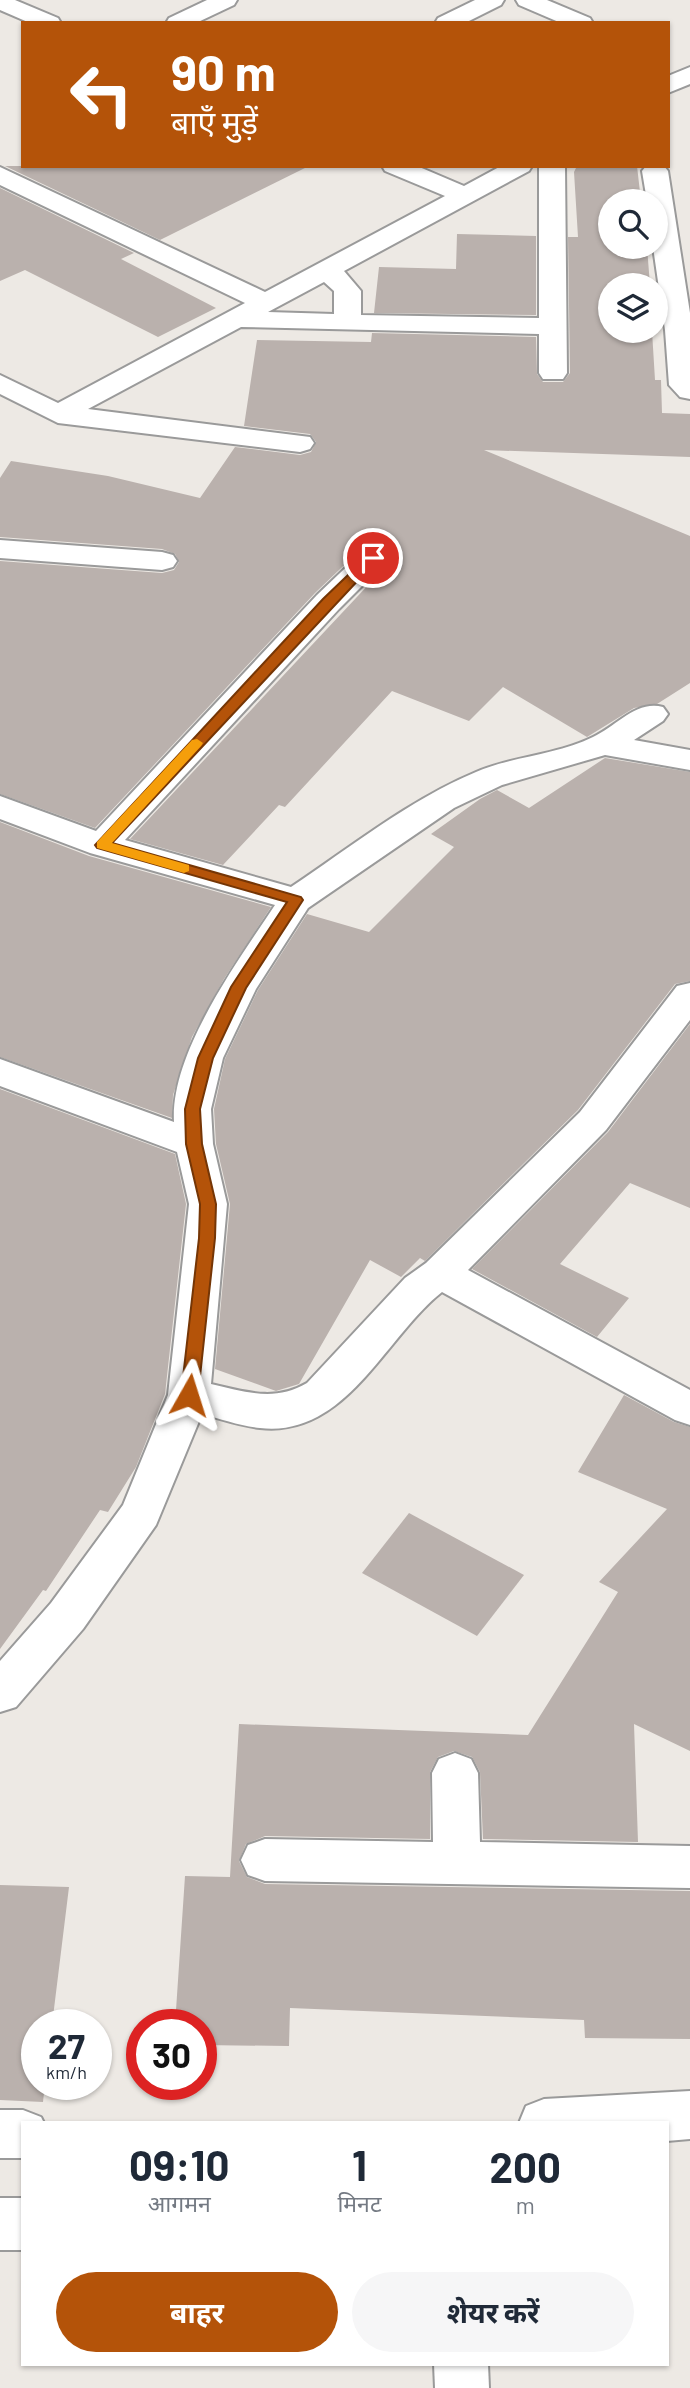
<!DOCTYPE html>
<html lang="hi">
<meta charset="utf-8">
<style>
body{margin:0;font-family:Barlow,"Noto Sans Devanagari",sans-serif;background:#f6f6f7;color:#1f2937;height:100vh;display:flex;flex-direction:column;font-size:26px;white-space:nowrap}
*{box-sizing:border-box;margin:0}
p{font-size:23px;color:#747a83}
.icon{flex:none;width:38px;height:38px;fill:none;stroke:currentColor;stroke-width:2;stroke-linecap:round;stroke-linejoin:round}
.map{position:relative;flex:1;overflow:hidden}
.side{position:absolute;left:21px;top:2121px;width:648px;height:245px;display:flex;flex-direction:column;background:#fff;border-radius:0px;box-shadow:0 2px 5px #0004}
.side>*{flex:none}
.top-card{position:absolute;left:21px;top:21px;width:649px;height:147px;border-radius:0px;box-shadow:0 2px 5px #0004;background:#b45309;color:#fff;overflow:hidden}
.tools{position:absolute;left:598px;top:189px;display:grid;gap:14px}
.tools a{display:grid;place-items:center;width:70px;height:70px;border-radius:50%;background:#fff;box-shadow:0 2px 5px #0004;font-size:35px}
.speed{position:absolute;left:21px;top:2009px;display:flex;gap:14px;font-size:35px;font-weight:700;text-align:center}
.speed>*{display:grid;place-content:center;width:91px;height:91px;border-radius:50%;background:#fff;box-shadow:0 2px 5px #0004;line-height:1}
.speed small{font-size:18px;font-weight:400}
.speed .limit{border:10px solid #d22;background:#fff;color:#111}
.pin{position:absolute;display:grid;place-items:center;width:60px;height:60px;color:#fff;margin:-30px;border:4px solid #fff;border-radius:50%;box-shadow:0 2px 7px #0007}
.me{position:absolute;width:77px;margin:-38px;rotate:6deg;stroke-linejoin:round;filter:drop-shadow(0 0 5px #0008)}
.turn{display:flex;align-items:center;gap:24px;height:147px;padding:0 35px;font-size:32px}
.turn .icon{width:91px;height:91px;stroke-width:2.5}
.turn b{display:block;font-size:49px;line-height:60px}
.eta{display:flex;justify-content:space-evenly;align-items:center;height:119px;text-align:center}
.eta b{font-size:42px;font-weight:700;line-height:49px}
.cta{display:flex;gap:14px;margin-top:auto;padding:14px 35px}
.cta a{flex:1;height:80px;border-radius:42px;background:#b45309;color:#fff;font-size:28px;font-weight:700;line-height:80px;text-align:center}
.cta a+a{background:#f6f6f7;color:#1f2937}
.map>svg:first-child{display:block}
</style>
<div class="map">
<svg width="690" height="2388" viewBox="0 0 690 2388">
<rect width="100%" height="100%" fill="#ede9e4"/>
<g fill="#bab1ad">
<polygon points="5,166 309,166 160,240"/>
<polygon points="577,166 637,166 641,201 611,201 611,247 647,247 650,285 611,285 611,331 652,331 655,380 661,380 662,413 690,414 690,457 484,450 690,536 690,683 657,704 634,708 587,737 503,687 469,721 392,691 285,807 279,805 223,865 130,839 386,566 390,559 386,551 372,546 360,550 315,593 95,828 0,794 0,561 162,573 174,570 179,562 175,554 162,549 0,537 0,478 11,461 108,476 200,498 235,447 300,455 311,452 316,442 310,434 244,426 257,340 371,342 372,333 536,337 537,374 543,382 563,382 570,373 568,237 578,237 574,172"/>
<polygon points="0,188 134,253 121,259 216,308 158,337 25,270 0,281"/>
<polygon points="457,234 536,236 536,315 374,313 379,267 456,269"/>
<polygon points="605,758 690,772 690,981 675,984 578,1110 425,1261 420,1258 401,1277 370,1260 299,1384 276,1391 215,1369 230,1204 216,1144 214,1109 225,1059 258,990 307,914 369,932 454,847 431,834 480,799 497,790 529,808"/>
<polygon points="0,822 89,856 271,907 224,979 192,1037 173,1095 172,1118 0,1057"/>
<polygon points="690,1024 690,1208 630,1183 560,1264 629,1298 597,1337 472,1269 608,1132"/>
<polygon points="0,1089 175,1154 186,1204 165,1394 136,1467 108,1512 100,1510 46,1591 43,1590 0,1649"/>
<polygon points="624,1395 674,1422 690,1427 690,1751 634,1724 638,1842 483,1839 480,1772 472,1757 454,1751 438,1757 430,1772 430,1839 265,1836 246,1844 239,1861 247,1877 265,1884 690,1891 690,2039 585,2038 584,2020 290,2008 289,2046 201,2045 201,2025 175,2025 185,1876 230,1877 239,1724 528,1735 618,1592 599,1582 667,1509 578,1472"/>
<polygon points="409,1513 524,1575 477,1636 362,1573"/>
<polygon points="0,1885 69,1887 52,2025 37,2025 37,2084 45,2084 43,2102 0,2100"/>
</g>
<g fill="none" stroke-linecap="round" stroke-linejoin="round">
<g stroke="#9a9a9a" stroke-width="4">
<g id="minor">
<polygon points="0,0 15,0 58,18 61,23 30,23 0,10"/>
<polygon points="207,0 237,0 234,5 196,23 166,23 169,18"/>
<polygon points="475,0 504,0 501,5 465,23 435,23 438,18"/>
<polygon points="516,0 547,0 590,18 593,23 561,23 519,5"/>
<polygon points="690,67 690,84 668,93 668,76"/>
<path d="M382 166H417L464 186 501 166H532L529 171 344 271 361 291V315L539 318V166H565L567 373 563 379H543L539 373V334L241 327 88 409 310 437 314 443 310 449 300 452 58 423 0 394V375L58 403 245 303 0 185V167L265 292 445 196 385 171ZM324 282 334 291V314L268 312Z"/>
<polygon points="646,166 664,166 668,171 690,313 690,399 680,397 669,385 665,330 653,247 656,247 656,201 647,201 642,171"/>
<polygon points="0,540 162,552 173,555 177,561 173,567 162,570 0,558"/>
<path d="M373 549 384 552 388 558 384 564 339 609 125 840 291 887C351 847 409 800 476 772 513 756 557 755 593 737 617 726 636 700 663 707L668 714 663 721 634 740 690 750V770L605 755 502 785 454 808 308 908 256 989 223 1058 211 1109 213 1144 227 1204 211 1384C246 1392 275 1402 307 1383L405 1278 426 1263 580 1112 677 986 690 983V1020L606 1130 468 1270 690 1390V1425L675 1420 442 1292C385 1337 346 1438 260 1428 240 1426 221 1419 202 1414L156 1525 83 1629 16 1707 0 1712V1661L51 1603 123 1505 168 1395 189 1204 177 1152 0 1086V1059L174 1122C170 1053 238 961 275 905L90 853 0 819V796L96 831 317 595 362 552Z"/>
<polygon points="455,1753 471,1759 478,1773 480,1842 690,1846 690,1888 265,1881 248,1875 241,1860 248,1845 265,1839 433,1842 432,1773 439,1759"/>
<polygon points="690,2091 690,2139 667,2141 667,2123 519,2123 526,2106 544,2099"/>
<polygon points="0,2110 23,2110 41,2117 44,2123 23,2123 23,2158 0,2158"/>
<rect x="0" y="2198" width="23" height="52"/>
<polygon points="434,2364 488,2364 489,2388 435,2388"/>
</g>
</g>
<use href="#minor" fill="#fff" fill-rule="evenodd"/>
</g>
<polygon fill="#b45309" stroke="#753606" stroke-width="2" points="369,555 379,558 112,843 301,897 303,900 246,988 213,1058 200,1109 202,1144 216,1204 215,1238 198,1395 189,1401 181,1395 199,1238 200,1204 186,1144 185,1109 198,1058 231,987 287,902 97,848 95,845 323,599"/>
<polygon fill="#f59e0b" points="197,739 203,743 201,746 112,843 189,865 189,871 184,873 97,848 97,842 192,740"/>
</svg>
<div class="tools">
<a><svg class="icon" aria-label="search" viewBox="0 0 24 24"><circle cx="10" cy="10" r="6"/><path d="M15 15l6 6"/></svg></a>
<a><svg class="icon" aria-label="layers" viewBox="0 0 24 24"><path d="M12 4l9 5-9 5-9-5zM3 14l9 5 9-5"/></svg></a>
</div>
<div class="speed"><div>27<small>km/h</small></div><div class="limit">30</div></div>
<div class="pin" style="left:373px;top:558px;background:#d93025"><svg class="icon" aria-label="arrive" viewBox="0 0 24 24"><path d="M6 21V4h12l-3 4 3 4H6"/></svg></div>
<svg class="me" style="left:189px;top:1395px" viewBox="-20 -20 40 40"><path d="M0-17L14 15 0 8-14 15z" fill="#b45309" stroke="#fff" stroke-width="4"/></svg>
<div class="top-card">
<div class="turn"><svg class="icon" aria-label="left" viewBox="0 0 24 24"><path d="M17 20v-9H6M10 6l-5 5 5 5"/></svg><div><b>90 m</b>बाएँ मुड़ें</div></div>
</div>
<section class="side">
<div class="eta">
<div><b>09:10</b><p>आगमन</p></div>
<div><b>1</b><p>मिनट</p></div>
<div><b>200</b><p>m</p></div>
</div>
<div class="cta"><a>बाहर</a><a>शेयर करें</a></div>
</section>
</div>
